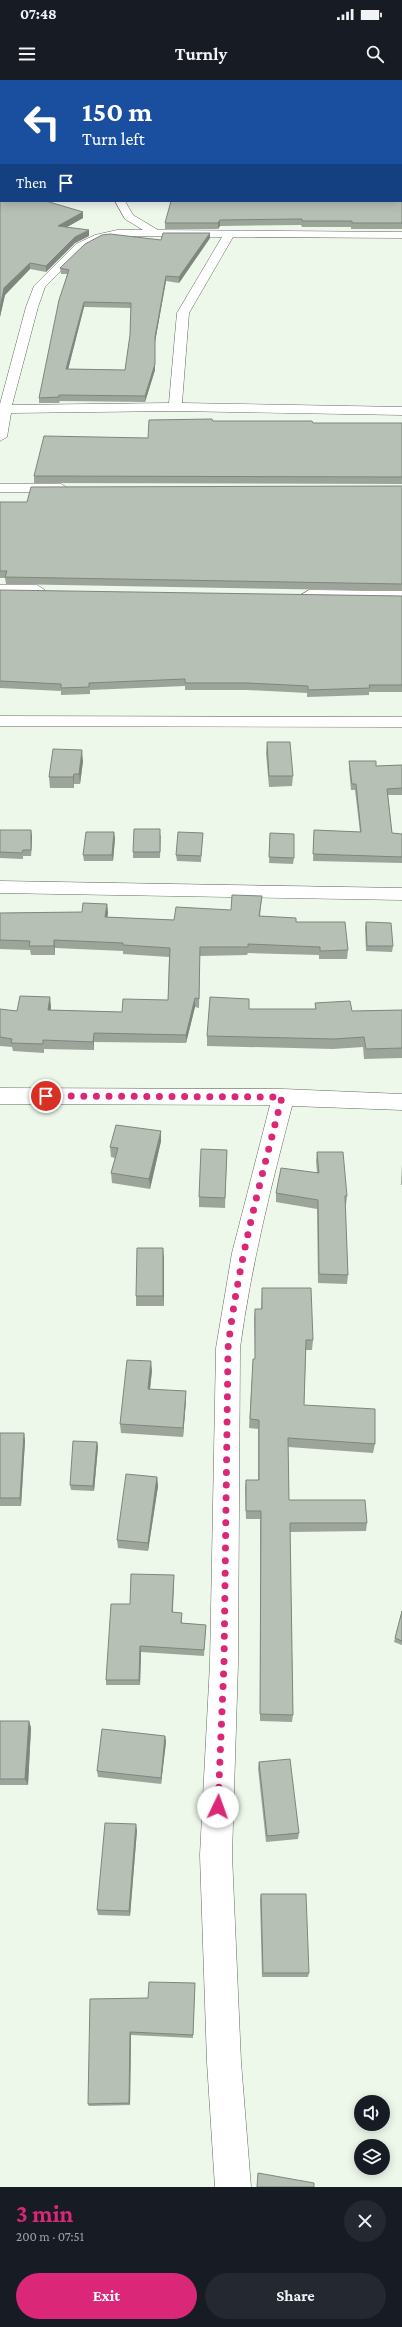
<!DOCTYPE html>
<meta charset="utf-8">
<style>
body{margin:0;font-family:"Crimson Pro",serif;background:#242831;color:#f1f3f6;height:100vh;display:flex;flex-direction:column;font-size:15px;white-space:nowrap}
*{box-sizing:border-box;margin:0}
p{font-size:13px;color:#9ea1a6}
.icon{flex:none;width:22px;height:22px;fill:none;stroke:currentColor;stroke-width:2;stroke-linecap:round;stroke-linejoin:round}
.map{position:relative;height:2107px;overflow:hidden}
.panel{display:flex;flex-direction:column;background:#171b24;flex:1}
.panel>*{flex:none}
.banner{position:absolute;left:0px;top:0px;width:402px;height:122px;box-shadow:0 2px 10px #0003;background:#1a4fa0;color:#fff;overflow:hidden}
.fabs{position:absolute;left:354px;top:2015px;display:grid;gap:8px}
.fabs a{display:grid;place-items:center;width:36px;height:36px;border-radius:50%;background:#171b24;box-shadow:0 2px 10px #0003;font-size:20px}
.pin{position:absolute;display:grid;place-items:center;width:34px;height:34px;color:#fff;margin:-17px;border:2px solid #fff;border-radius:50%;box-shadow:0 1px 4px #0007}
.me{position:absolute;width:44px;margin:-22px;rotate:3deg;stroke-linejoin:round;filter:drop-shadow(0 0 3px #0008)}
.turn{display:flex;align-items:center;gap:14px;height:84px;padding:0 16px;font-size:18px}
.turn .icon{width:52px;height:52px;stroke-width:2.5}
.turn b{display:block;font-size:28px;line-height:34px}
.then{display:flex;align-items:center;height:38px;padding:0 16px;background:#0003;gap:8px;font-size:15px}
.round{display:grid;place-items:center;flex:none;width:42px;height:42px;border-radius:21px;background:#242831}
.headline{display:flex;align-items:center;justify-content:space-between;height:68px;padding:0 16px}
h1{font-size:24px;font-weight:700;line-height:30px;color:#db2777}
.cta{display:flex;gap:8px;margin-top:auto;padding:8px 16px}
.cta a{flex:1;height:46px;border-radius:24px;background:#db2777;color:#fff;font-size:16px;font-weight:700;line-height:46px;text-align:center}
.cta a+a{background:#242831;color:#f1f3f6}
.status{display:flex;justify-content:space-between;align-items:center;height:28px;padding:0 20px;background:#171b24;direction:ltr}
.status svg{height:11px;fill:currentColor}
header{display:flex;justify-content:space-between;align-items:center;height:52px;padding:0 16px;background:#171b24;font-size:18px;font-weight:700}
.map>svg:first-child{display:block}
</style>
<div class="status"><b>07:48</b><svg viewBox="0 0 49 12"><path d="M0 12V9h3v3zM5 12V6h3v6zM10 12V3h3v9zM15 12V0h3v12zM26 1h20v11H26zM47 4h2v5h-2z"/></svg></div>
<header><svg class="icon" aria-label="menu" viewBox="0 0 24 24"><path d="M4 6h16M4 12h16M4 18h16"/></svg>Turnly<svg class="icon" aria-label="search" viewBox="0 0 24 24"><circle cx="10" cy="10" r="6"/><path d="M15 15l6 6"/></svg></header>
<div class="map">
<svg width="402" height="2107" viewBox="0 0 402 2107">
<rect width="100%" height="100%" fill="#edf7ea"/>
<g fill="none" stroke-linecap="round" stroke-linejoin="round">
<g stroke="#626b60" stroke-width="1">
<g id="minor">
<path d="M115 121H125L133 135 158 150 402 152V158L233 157 189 233 182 323 402 327V335L175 331 11 333 7 357 0 361V324L26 227 34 206 76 164 95 155 117 150H143L125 139ZM117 156 222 157 177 233 169 323 12 325 38 227 45 207 84 168 102 159Z"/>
<polygon points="0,505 37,505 45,510 37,515 0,515"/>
<polygon points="309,510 402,511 402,521 304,518 301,515"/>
<polygon points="0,636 402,637 402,647 0,646"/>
<polygon points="0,801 402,808 402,820 0,813"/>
<path d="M0 1008 283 1009 402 1014V1030L292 1026C271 1106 251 1186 240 1268L238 1583 232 1775 241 1982 251 2107H215L207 1982 200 1775 210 1583 216 1268 232 1173 270 1025 0 1024Z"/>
</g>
</g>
<g stroke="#626b60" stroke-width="1">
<polygon id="tertiary" points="0,404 61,404 68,408 61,412 0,412"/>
</g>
<use href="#minor" fill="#fff" fill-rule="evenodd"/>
<use href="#tertiary" fill="#fff" fill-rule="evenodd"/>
</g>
<g fill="#9da59b" fill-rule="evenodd">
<polygon points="402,104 402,149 351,149 351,147 302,147 301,145 220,146 218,149 165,149 165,143"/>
<polygon points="0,114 83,132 83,138 67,147 89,156 75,163 46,192 30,189 5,215 0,237"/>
<path d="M210 158 179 203 166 201 155 262V290L145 322 60 321 59 323H39V318L67 194H61L60 188 161 160ZM84 227 131 228 130 255 125 290 68 289Z"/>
<polygon points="213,341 313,343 402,343 402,404 34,403 34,396 148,358"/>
<polygon points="402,406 402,511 6,504 5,498 0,498 0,422 27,422"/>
<polygon points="0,511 402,516 402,612 369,612 369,615 307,617 307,613 247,610 185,610 185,606 90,610 90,614 61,615 61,611 0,608"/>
<polygon points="267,662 293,696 292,706 269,707 266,673"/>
<polygon points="83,681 80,704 74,704 74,708 50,708 49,697"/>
<polygon points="349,681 376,686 402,685 402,715 388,715 392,753 402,754 402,783 313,781 314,750 360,752 355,710 351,710 349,688"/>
<polygon points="0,750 32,756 31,776 23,776 23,779 0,778"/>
<polygon points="203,753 201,782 177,781 176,775"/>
<polygon points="270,753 294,778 293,784 269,783"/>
<polygon points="161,755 160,778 133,778 133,772"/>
<polygon points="115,758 113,781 84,781 83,775"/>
<polygon points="262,816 260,836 296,842 348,870 347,879 319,879 319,875 248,873 247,875 200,876 199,928 195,927 186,963 94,962 94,970 44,969 44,973 13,971 12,967 0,966 0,929 17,931 51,926 51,930 122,932 168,920 169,877 123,874 123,871 55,868 55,875 31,875 30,870 0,869 0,833 82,832 107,824 108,833 107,837 174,840 231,830"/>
<polygon points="366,842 393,866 392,872 366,871 365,848"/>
<polygon points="315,923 352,931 402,930 402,978 364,979 363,967 333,969 207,966 207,956 249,929 315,929"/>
<polygon points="161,1051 161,1061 150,1109 112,1103 111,1093 115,1078 111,1077 110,1067"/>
<polygon points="227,1070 225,1128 199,1127 199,1117"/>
<polygon points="317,1072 347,1116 346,1125 345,1125 348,1195 347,1204 318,1203 317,1129 276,1122 276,1113 317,1093 316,1081"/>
<polygon points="402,1084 402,1105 401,1105"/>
<polygon points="164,1178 164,1226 136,1226 136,1216"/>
<polygon points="262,1208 313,1260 312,1270 306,1270 304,1325 375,1364 373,1373 288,1367 289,1420 367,1443 366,1451 290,1452 293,1635 292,1642 260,1641 260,1439 246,1439 245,1408 246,1400 258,1400 258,1349 249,1348 253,1279 255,1279 254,1238 255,1229 261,1229"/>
<polygon points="152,1290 150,1309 186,1320 183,1357 121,1353 120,1344"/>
<polygon points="0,1353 24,1353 25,1361 21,1426 0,1426"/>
<polygon points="97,1362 98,1367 94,1411 71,1410 70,1405"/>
<polygon points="157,1397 158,1406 148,1471 118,1468 117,1460"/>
<polygon points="174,1495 173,1532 182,1539 182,1543 206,1545 204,1576 141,1572 140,1605 106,1605 106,1600 130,1524"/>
<polygon points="402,1531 402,1565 394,1562"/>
<polygon points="0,1641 29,1641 31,1648 28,1705 0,1705"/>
<polygon points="165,1656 166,1662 161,1704 98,1697 97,1691"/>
<polygon points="259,1682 299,1753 298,1759 266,1762 258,1688"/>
<polygon points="137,1750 130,1836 98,1835 97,1830"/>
<polygon points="261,1814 309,1893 308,1897 262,1897 260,1819"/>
<polygon points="195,1903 193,1958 131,1955 130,2025 89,2026 88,2024 148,1918"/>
</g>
<g fill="#7f867e">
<polygon points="402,96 402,102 401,102 401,97"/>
<polygon points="1,97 1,103 0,104 0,98"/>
<polygon points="83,132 83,138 58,152 58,146"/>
<polygon points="220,140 220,146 218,149 218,143"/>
<polygon points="89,150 89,156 75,163 46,192 46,186 75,157"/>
<polygon points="210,153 210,158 179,203 179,197"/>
<polygon points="30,183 30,189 5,215 0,237 0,228 4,208"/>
<polygon points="166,196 166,201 155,262 155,290 145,322 145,316 155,257"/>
<polygon points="84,222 84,227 67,294 66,289"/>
<polygon points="82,670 83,681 80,704 79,694"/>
<polygon points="74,694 74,708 73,697"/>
<polygon points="31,750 32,756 31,776"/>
<polygon points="114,752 115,758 113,781 112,775"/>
<polygon points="107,824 108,833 106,846 105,837"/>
<polygon points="54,860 55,868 55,875 54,866"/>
<polygon points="50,917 51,926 49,939 48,930"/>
<polygon points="195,918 195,927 186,963 186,955"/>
<polygon points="94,953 94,970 93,962"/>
<polygon points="161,1051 161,1061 150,1109 149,1099"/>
<polygon points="163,1168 164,1178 164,1226 163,1216"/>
<polygon points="151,1281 152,1290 149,1318 148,1309"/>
<polygon points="186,1311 186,1320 183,1357 183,1348"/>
<polygon points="24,1353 25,1361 21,1426 20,1418"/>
<polygon points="97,1362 98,1367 94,1411 93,1406"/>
<polygon points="157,1397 158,1406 148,1471 148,1463"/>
<polygon points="174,1495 174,1501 172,1538 172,1532"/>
<polygon points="140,1566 141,1572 140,1605 139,1600"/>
<polygon points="29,1641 31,1648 28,1705 25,1699"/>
<polygon points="165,1656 166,1662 161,1704 161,1698"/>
<polygon points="136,1744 137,1750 130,1836 129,1831"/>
<polygon points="130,1952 131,1955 130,2025 129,2023"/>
</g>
<g fill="#b6c0b4" stroke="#7f867e" fill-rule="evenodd">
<polygon points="6,0 402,0 402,3 401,3 401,1 4,1"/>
<rect x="0" y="5" width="1" height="21"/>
<polygon points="401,9 401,11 402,11 402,48 401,48"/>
<polygon points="1,30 1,97 0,98 0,33"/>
<polygon points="401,53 402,56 402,96 401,97"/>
<polygon points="401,104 402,104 402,143 352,143 352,141 302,141 302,139 220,140 218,143 165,143 171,121 401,121"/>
<polygon points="1,110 1,121 46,121 83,132 58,146 89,150 75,157 46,186 30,183 4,208 0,228 0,114"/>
<path d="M163 153H210L179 197 166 196 155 257V284L145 316 59 315V317L39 318 59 220 69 190 60 188 85 164 102 155 110 154 161 160ZM84 222 131 223 130 255 125 290 66 289Z"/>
<polygon points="212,339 213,341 312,341 313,343 402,343 402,397 34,396 44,356 148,358 149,340"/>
<polygon points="402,406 402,504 5,497 7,491 0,491 0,422 27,422 31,407"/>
<polygon points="0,510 402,516 402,605 369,605 370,608 308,610 308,606 247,603 185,603 185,599 89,603 89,607 61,608 61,604 0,601"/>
<polygon points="267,662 290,662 293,696 269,696"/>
<polygon points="53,669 82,670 79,694 74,694 73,697 49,697"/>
<polygon points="349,681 376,681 376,686 402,685 402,708 387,709 392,753 402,754 402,777 313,774 314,750 361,752 356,704 352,704"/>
<polygon points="134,749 160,749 160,772 133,772"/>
<polygon points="0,750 31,750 31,770 23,770 22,773 0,772"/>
<polygon points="86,752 114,752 112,775 83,775"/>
<polygon points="178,752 203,753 201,776 176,775"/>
<polygon points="270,753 294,754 294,778 269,777"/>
<polygon points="232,815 262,816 259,836 296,838 296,842 345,842 348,870 320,871 320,867 248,864 248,867 200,867 199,919 195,918 186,955 94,953 93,962 43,960 43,964 11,963 12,959 0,957 0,929 17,931 20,916 50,917 48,930 122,932 123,919 168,920 170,868 123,865 123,863 54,860 54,866 29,866 30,861 0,860 0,833 82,832 83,823 107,824 105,837 174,840 176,827 231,830"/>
<polygon points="366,842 391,843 393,866 367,866"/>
<polygon points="210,917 249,919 249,929 316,929 315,923 350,921 352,931 402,930 402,968 366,969 364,957 334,959 207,956"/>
<polygon points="116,1045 161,1051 149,1099 111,1093 118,1068 110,1067"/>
<polygon points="201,1069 227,1070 225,1118 199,1117"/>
<polygon points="317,1072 343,1072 347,1116 345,1116 348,1195 319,1194 318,1120 276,1113 281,1088 319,1093"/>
<polygon points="137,1168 163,1168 163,1216 136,1216"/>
<polygon points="262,1208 311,1208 313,1260 306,1260 304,1325 375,1329 375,1364 288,1358 289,1420 365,1420 367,1443 290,1443 293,1635 260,1634 261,1431 246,1431 246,1400 259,1400 259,1340 250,1339 253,1279 255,1279 255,1229 262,1229"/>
<polygon points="127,1280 151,1281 148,1309 186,1311 183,1348 120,1344"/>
<polygon points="0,1353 24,1353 20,1418 0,1418"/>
<polygon points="73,1361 97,1362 93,1406 70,1405"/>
<polygon points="126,1394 157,1397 148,1463 117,1460"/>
<polygon points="131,1494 174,1495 172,1532 182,1533 181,1543 206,1545 204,1570 140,1566 139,1600 106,1600 111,1524 130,1524"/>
<polygon points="402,1531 402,1561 395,1558"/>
<polygon points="0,1641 29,1641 25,1699 0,1699"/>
<polygon points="102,1649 165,1656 161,1698 97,1691"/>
<polygon points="290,1679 299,1753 267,1756 259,1682"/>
<polygon points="105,1743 136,1744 129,1831 97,1830"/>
<polygon points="261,1814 306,1814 309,1893 263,1893"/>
<polygon points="149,1902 195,1903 193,1955 130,1952 129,2023 88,2024 90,1919 148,1918"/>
<polygon points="258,2093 314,2103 314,2107 257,2107"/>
</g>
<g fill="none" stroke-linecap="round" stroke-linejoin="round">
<path stroke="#db2777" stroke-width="7" stroke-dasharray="0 12.6" d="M46 1016 282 1017C261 1100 238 1182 228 1268L224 1583 218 1727"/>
</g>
</svg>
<div class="fabs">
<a><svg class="icon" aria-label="sound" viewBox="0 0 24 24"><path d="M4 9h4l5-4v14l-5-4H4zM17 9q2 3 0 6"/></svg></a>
<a><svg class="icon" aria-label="layers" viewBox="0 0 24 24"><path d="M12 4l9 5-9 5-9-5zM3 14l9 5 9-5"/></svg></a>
</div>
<div class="pin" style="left:46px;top:1016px;background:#d93025"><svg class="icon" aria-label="arrive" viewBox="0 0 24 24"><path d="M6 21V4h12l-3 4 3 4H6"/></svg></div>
<svg class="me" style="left:218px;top:1727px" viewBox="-20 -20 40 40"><circle r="19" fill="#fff"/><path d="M0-13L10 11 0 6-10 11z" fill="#db2777"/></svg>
<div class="banner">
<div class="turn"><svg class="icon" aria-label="left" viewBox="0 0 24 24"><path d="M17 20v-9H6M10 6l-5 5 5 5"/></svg><div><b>150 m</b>Turn left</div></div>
<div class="then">Then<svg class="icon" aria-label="arrive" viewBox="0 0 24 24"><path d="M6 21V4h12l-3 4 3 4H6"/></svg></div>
</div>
</div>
<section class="panel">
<div class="headline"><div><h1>3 min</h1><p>200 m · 07:51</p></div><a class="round"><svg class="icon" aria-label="close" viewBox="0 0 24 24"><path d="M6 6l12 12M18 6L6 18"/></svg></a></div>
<div class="cta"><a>Exit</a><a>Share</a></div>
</section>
